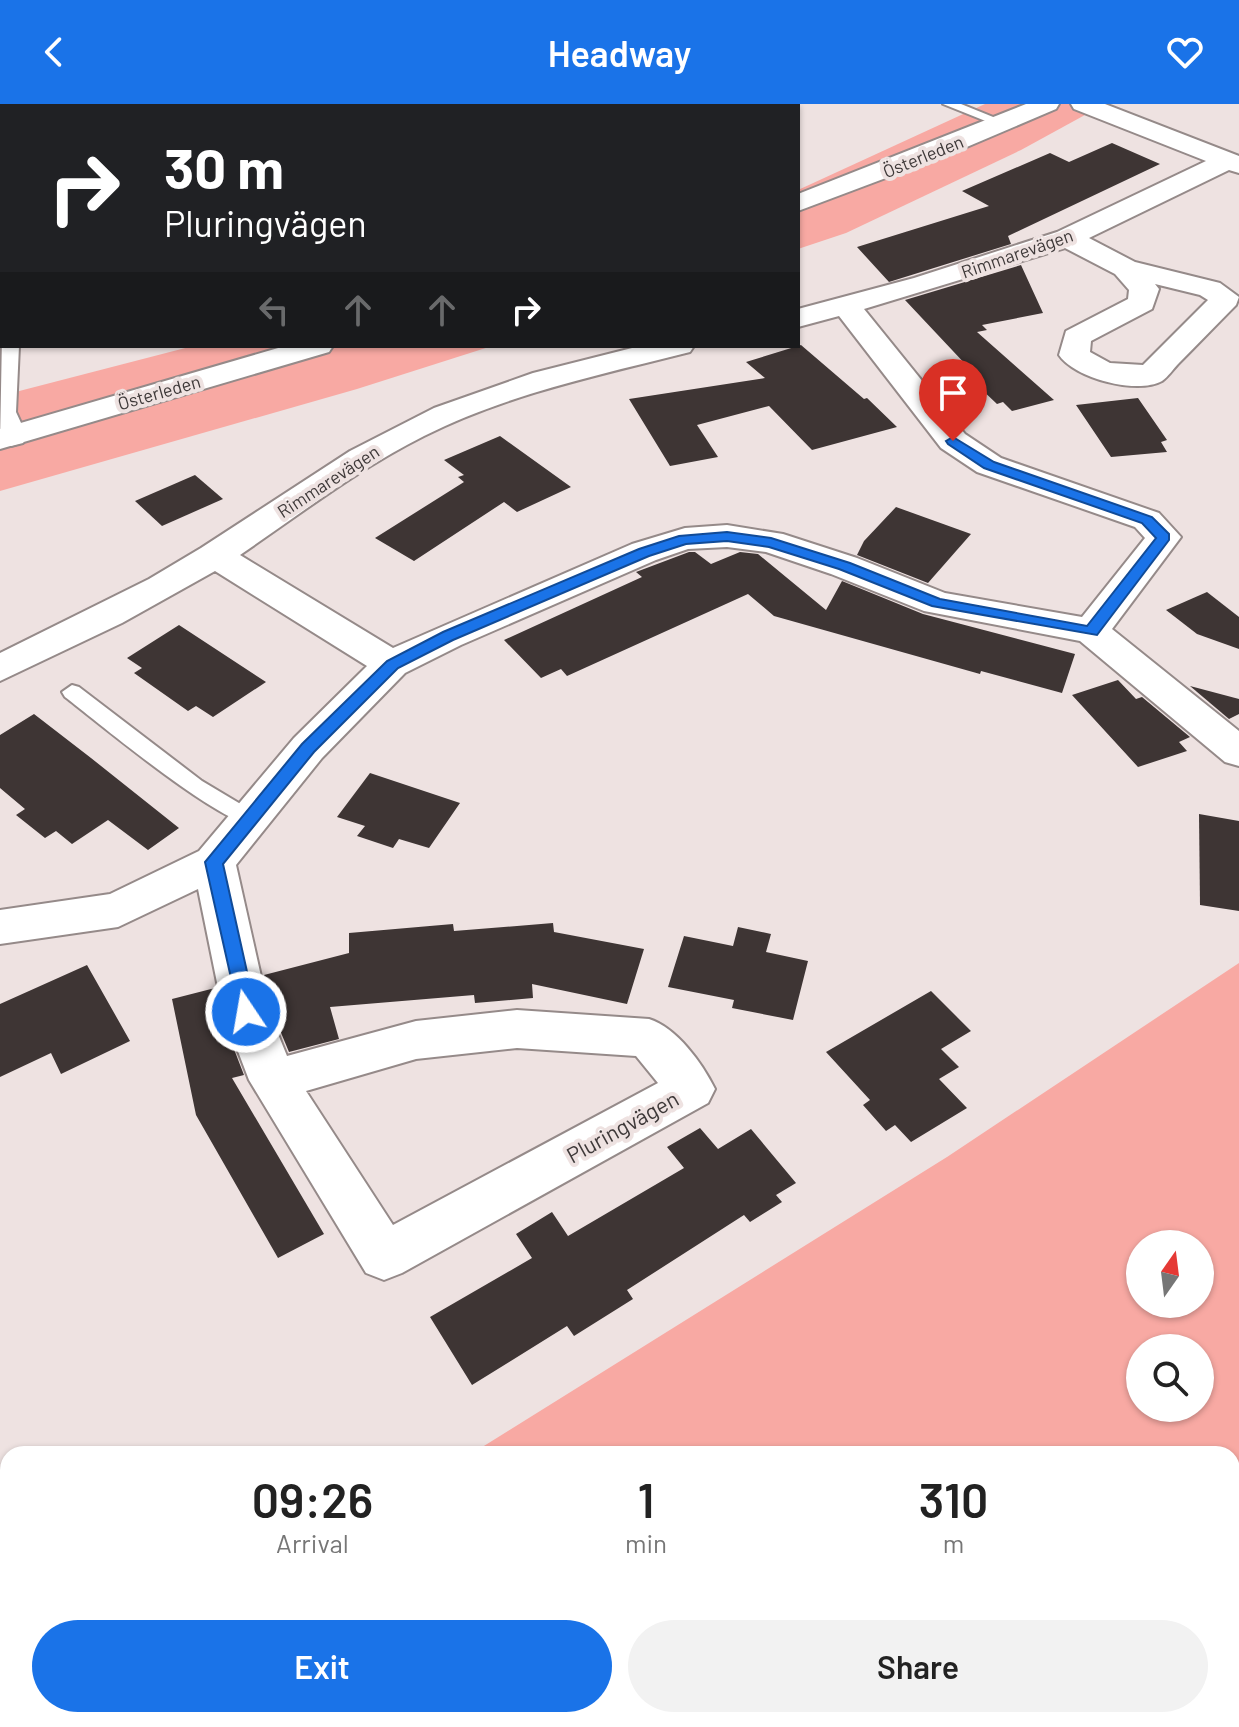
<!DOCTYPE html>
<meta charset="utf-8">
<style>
body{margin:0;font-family:Barlow,sans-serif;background:#f2f2f2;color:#222;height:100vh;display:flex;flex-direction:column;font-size:30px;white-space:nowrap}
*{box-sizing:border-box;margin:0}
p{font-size:26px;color:#767676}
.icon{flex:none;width:44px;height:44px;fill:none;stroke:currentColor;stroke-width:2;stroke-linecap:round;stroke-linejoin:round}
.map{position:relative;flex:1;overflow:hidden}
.sheet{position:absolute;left:0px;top:1342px;width:1240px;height:282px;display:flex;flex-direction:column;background:#fff;border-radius:24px 24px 0 0;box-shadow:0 2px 6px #0004}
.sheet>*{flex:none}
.banner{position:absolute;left:0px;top:0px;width:800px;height:244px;box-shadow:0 2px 6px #0004;background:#202124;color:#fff;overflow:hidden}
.needle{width:52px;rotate:14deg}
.buttons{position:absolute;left:1126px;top:1126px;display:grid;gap:16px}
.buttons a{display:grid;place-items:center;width:88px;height:88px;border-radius:50%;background:#fff;box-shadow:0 2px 6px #0004;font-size:40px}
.pin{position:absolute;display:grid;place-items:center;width:68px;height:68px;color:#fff;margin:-82px -34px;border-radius:50% 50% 50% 0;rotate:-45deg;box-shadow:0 0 8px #0007}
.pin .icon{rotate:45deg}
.me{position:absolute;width:88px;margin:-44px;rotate:348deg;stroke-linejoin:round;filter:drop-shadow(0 0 6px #0008)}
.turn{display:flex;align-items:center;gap:28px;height:168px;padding:0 32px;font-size:36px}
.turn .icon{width:104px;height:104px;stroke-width:2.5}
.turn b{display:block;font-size:56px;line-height:68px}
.lanes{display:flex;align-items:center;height:76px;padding:0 32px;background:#0003;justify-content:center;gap:40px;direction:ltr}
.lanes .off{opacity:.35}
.eta{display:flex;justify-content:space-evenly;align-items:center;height:136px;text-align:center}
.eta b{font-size:48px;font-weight:600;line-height:56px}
.primary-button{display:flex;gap:16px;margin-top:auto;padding:16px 32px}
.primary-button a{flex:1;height:92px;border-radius:48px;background:#1a73e8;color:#fff;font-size:32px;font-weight:600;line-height:92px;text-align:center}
.primary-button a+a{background:#f2f2f2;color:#222}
header{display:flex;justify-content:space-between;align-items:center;height:104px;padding:0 32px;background:#1a73e8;color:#fff;font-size:36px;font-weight:600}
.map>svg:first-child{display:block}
</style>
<header><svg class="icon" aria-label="back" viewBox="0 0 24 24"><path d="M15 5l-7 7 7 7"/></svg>Headway<svg class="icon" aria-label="heart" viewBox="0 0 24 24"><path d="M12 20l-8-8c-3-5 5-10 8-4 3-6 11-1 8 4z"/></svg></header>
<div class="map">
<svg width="1239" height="1623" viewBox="0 0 1239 1623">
<rect width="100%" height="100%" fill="#eee2e1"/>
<g fill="#f8a9a3" fill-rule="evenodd">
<polygon points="178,0 655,0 651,2"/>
<polygon points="985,0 1105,0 1021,46 846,129 798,145 798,86"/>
<polygon points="193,242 492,242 357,285 0,387 0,292"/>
<path d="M1239 859V1623H34L45 1616H1232V1350H471L947 1053ZM1200 1140V1200H1140V1140ZM1140 1244H1200V1304H1140Z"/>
</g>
<g fill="#3e3534">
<polygon points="1112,39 1160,60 1008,132 1011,140 889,178 857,143 989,102 962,87 1050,49 1069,58"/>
<polygon points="1021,161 1043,209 982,221 987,226 977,228 1054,296 1012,307 1003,298 997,300 960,265 968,263 905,196"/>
<polygon points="801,241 864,295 867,294 897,323 812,346 769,302 697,321 718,353 670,362 629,295 765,274 746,258"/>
<polygon points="1138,294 1167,336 1161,338 1167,348 1111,353 1076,301"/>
<polygon points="500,332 571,383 517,408 504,398 414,457 375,434 464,378 458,373 464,371 444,356"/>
<polygon points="195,371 223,395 162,422 135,397"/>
<polygon points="896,403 971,430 928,479 857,451 864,437"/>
<polygon points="689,448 695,448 711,460 740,448 758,450 826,506 842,477 923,510 1075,550 1062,589 981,567 980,570 774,512 748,490 567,572 561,565 541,574 504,536 642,473 636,468"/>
<polygon points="1207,488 1239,513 1239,545 1197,530 1166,506"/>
<polygon points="179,521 266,578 213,613 196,602 188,607 134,569 142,564 127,554"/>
<polygon points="1118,576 1136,595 1142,593 1190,633 1179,638 1187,647 1138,663 1072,591"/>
<polygon points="1190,582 1239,595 1239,610 1229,615"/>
<polygon points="34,610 91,654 179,724 148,746 108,716 72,740 56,727 45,734 16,711 25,705 0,684 0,631"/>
<polygon points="370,669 460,699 429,744 399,735 393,744 357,732 365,722 337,713"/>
<polygon points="1199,710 1239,717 1239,807 1200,801"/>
<polygon points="553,819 554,828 644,845 627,900 532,880 533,894 475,899 474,891 330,903 339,935 289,948 272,907 264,871 349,849 349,829 453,820 454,827"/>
<polygon points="738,823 771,830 766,848 808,857 793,916 732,904 734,896 668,883 684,832 733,842"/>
<polygon points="87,861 130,937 61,970 51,949 0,973 0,900"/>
<polygon points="215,884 220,909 244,971 232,974 324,1130 278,1154 196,1011 172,895"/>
<polygon points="931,887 971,927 941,945 959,963 939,975 967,1004 911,1038 895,1021 886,1027 863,1001 870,996 826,948"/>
<polygon points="700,1024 718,1045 751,1025 796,1079 776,1091 782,1098 750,1118 744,1111 627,1186 633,1195 574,1232 567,1222 472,1281 430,1213 532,1154 516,1130 552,1108 568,1132 684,1064 667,1043"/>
</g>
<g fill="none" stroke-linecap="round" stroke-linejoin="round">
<g stroke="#958a89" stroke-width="4">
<g id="service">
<polygon points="943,0 961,0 1008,19 998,22"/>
<path d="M72 581 79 583 202 677 259 711 262 716 259 721C231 730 94 615 65 593L62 588Z"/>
</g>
</g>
<g stroke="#958a89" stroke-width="4">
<g id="minor">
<path d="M1071 0H1105L1239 52V69L1229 66 1089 134 1135 158 1220 179 1239 193 1236 201C1217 220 1198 240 1179 259 1174 264 1168 273 1162 277 1137 291 1074 274 1059 251L1066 227 1128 195 1129 186 1115 170 1065 144 864 205 965 330 1001 354 1159 409 1181 433 1112 525 1239 627V662L1225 658 1080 537 924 507 831 470 766 448 727 443 688 445 656 456 461 541 405 569 322 654 236 761 269 908 287 952 416 917 517 906 649 915C677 924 702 959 715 985L708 999 402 1169 384 1176 366 1169 249 976 223 908 198 785 118 823 0 840V806L110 790 199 747 294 634 367 562 215 467 122 519 0 577V549L149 475 201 444 350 347 434 304 533 269 640 242H694L690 248C599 271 508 290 424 332 358 365 300 410 240 451L393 544 632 440 685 424 727 421 783 430 857 454 945 489 1082 513 1145 434 1135 423 977 368 941 344 839 212 798 223V205L914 174 1057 128 1206 57 1074 5ZM1155 180 1200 191 1208 196 1143 261 1110 259 1090 248 1091 237 1152 205 1159 185ZM517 944 636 952 658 979 393 1121 306 987 416 955Z"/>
<polygon points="0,160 2,161 2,199 0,198"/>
<polygon points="2,233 2,242 19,242 16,308 27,332 23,339 11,342 0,339"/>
</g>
</g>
<g stroke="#958a89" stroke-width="4">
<g id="tertiary">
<polygon points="1026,0 1059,0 1056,5 955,48 798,107 798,90"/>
<polygon points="285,242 333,242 329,248 0,345 0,325"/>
</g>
</g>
<use href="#service" fill="#fff" fill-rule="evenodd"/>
<use href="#minor" fill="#fff" fill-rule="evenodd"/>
<use href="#tertiary" fill="#fff" fill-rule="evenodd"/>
</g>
<polygon fill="#1a73e8" stroke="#114b97" stroke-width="2" points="953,333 994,358 1152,413 1169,430 1169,436 1097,531 932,502 839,465 769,443 727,437 686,440 649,452 453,536 398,564 314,648 223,760 256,908 253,914 240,914 205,758 302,640 387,557 443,528 639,445 679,432 727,428 771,434 850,459 940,495 1087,522 1156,434 1142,419 984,364 948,340 946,337"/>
<g text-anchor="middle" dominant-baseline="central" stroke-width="8" stroke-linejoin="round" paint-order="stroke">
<g font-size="18" fill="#3e3939" stroke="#eee2e1">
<text transform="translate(923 52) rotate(-22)">Österleden</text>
<text transform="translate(1017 149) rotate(-19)">Rimmarevägen</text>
<text transform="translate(159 288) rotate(-16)">Österleden</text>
<text transform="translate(328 377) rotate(-33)">Rimmarevägen</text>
</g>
<g font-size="22" fill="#3e3939" stroke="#eee2e1">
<text transform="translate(622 1022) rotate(-29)">Pluringvägen</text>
</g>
</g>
</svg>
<div class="buttons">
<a><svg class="needle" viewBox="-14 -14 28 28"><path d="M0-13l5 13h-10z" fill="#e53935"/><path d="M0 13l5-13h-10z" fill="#767676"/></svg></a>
<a><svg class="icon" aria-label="search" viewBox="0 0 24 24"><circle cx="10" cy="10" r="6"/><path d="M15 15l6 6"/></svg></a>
</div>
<div class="pin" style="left:953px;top:337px;background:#d93025"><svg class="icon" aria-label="arrive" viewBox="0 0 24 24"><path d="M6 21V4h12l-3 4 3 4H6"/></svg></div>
<svg class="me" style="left:246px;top:908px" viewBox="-20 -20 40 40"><circle r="17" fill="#1a73e8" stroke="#fff" stroke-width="3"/><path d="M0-11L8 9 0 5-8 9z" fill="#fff"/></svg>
<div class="banner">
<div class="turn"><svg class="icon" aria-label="right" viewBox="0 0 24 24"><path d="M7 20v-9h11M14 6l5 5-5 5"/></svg><div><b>30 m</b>Pluringvägen</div></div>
<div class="lanes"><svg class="icon off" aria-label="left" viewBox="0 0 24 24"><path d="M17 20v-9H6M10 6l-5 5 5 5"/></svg><svg class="icon off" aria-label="ahead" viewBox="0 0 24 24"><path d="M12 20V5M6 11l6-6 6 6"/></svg><svg class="icon off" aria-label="ahead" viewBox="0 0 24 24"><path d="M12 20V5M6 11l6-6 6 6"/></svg><svg class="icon" aria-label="right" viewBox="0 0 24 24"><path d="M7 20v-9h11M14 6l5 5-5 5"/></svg></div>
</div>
<section class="sheet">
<div class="eta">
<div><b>09:26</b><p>Arrival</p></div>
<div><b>1</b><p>min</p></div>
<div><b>310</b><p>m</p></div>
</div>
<div class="primary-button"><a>Exit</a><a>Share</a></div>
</section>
</div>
